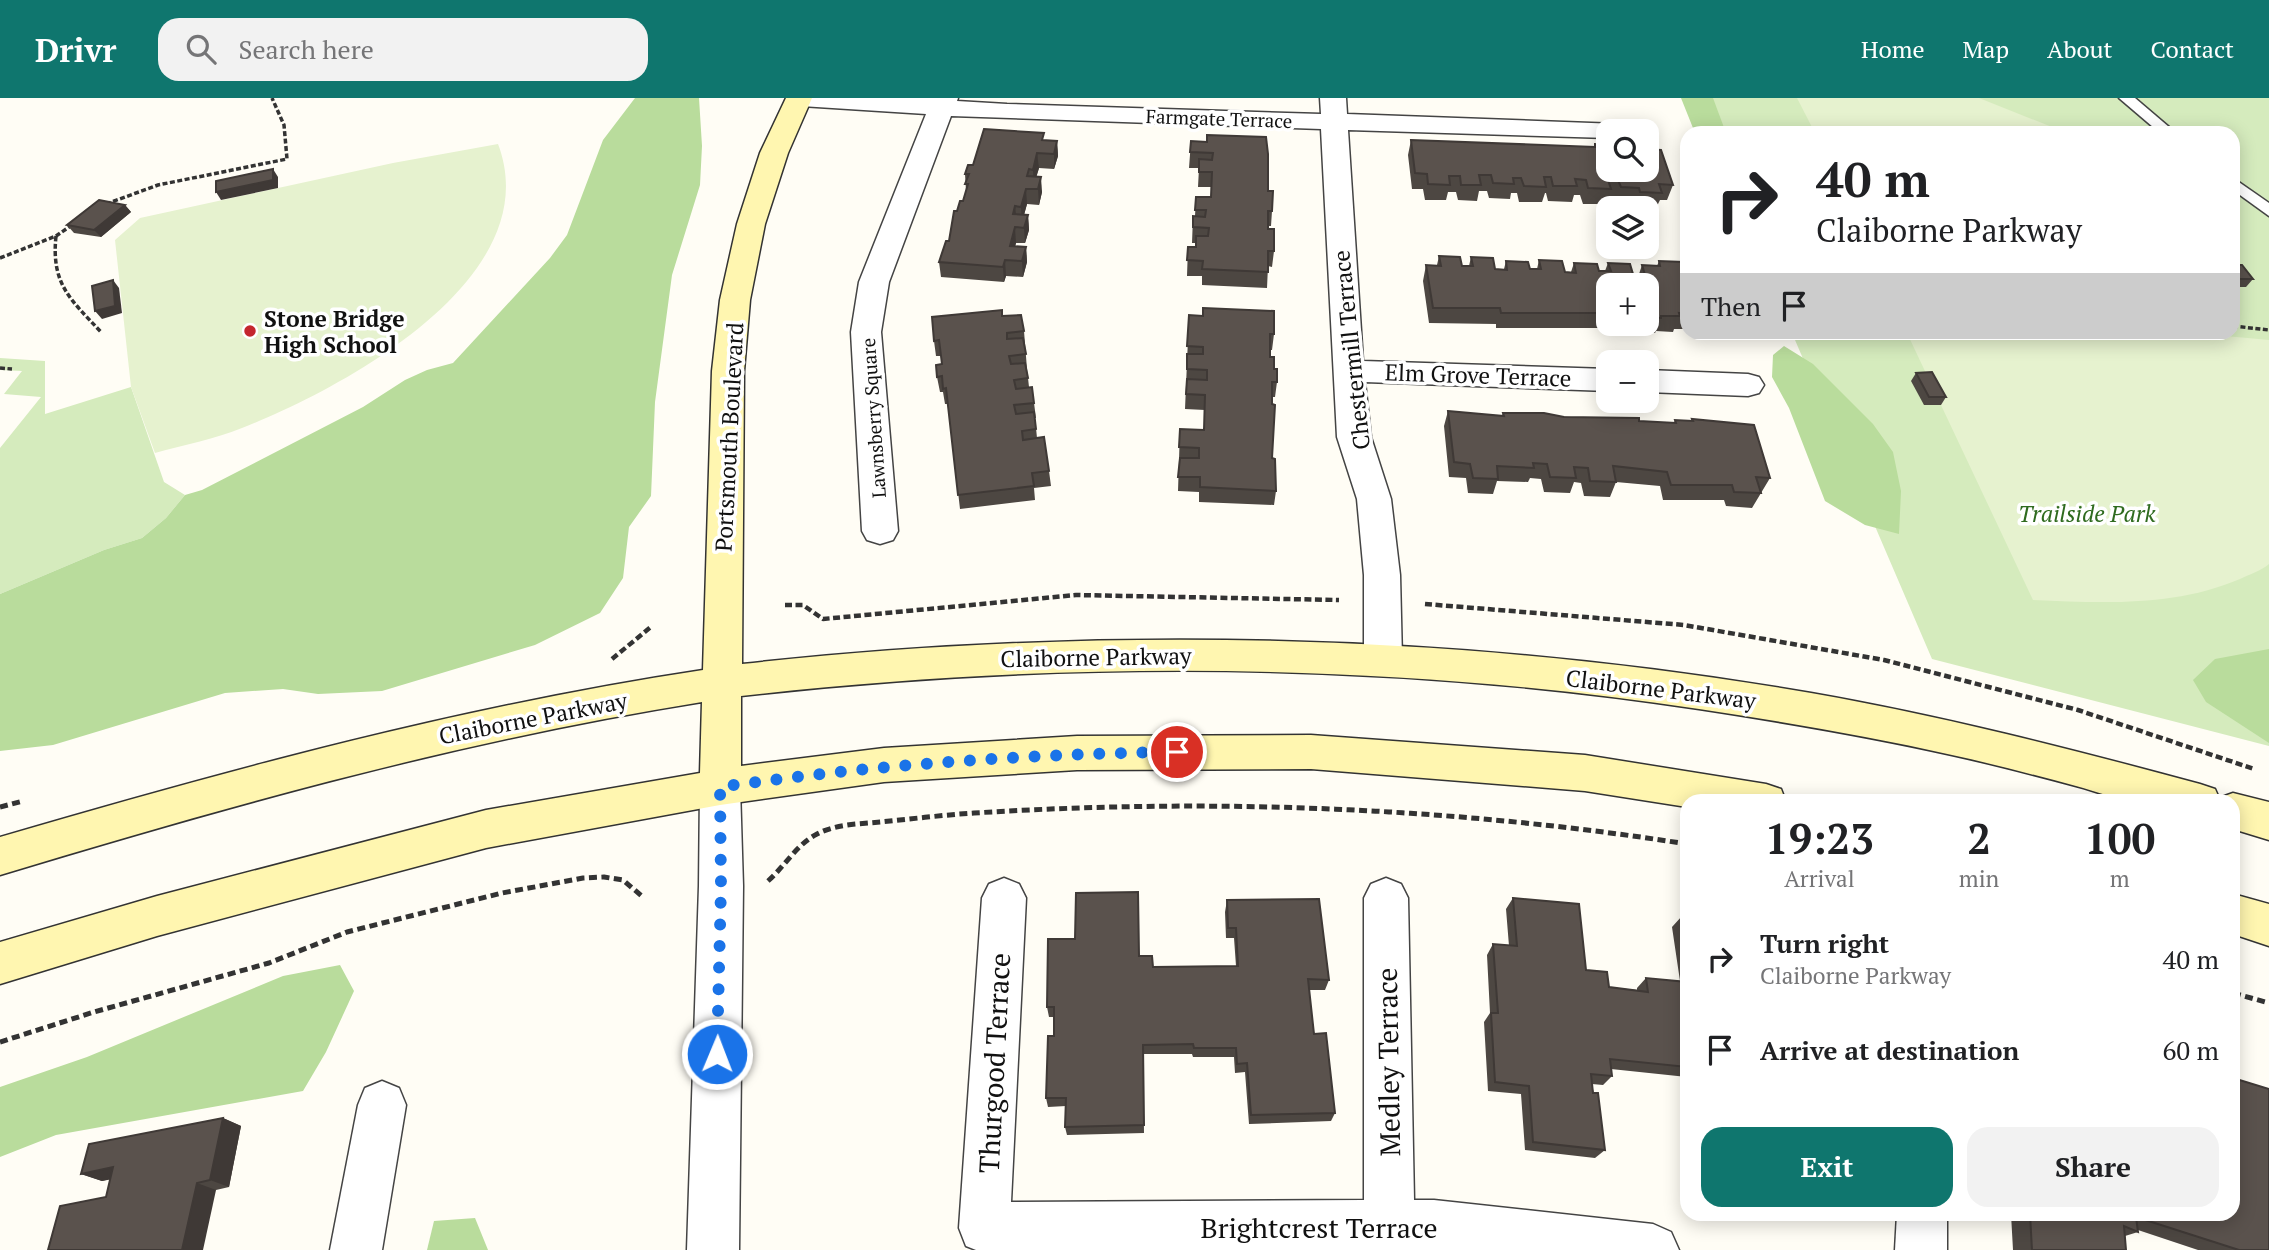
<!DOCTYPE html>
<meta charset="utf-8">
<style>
body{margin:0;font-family:"PT Serif",serif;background:#f2f2f2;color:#202124;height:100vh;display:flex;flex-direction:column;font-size:26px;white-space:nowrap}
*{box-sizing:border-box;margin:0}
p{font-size:23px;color:#757577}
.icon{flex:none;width:38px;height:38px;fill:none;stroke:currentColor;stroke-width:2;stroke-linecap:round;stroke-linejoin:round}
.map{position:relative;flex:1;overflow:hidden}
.sheet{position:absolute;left:1680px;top:696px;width:560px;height:427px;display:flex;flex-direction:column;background:#fff;border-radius:21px;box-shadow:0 4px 18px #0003}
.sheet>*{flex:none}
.guide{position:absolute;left:1680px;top:28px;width:560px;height:214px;border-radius:21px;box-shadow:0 4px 18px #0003;background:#fff;color:#202124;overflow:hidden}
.controls{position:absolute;left:1596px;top:21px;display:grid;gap:14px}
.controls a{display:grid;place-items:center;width:63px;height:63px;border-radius:14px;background:#fff;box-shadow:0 4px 18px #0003;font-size:35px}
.pin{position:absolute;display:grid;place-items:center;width:60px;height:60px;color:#fff;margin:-30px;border:4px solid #fff;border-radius:50%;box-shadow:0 2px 7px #0007}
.me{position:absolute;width:77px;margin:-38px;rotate:1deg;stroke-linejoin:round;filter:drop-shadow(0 0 5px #0008)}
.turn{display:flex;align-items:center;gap:24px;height:147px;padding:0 21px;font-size:32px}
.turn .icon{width:91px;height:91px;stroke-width:2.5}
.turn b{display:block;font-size:49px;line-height:60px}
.then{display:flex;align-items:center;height:66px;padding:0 21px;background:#0003;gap:14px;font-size:26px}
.eta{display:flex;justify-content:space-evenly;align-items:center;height:119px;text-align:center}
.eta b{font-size:42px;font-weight:600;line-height:49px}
.cta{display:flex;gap:14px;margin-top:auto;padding:14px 21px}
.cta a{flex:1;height:80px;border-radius:21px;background:#0f766e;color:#fff;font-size:28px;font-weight:600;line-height:80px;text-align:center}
.cta a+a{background:#f2f2f2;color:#202124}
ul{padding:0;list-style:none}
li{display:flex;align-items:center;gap:21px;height:91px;padding:0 21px}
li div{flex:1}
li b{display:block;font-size:26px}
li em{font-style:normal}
header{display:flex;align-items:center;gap:42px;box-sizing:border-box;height:98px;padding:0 35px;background:#0f766e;color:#fff}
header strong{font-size:33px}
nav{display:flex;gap:38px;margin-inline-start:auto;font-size:24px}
.search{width:490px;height:63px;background:#f2f2f2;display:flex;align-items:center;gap:18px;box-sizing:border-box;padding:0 24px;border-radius:21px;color:#757577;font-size:26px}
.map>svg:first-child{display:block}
</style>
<header>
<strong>Drivr</strong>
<div class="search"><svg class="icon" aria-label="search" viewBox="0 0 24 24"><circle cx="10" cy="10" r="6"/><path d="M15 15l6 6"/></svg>Search here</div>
<nav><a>Home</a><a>Map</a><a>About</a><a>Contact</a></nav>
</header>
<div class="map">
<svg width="2269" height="1152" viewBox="0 0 2269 1152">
<rect width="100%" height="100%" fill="#fffdf5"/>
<g fill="#d5ebbd">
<polygon points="1692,0 2269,0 2269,648 1932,561 1792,235 2233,234 2233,35 1707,35"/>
<polygon points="0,260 45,263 45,316 131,289 164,384 185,397 166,420 142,440 104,452 0,496 0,350 41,299 4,296 22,273 0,272"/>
</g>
<g fill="#b9dc9c">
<polygon points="635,0 699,0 702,48 700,87 672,177 655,304 651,398 629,429 623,480 600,515 535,547 382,593 318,596 283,591 225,595 53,647 0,653 0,496 104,452 142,440 166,420 185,397 202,392 363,309 405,282 427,272 453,265 550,160 567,137 603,42"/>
<polygon points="1681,0 1713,0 1726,35 1695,35"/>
<polygon points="1784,248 1813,266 1873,326 1893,354 1901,393 1899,436 1865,427 1825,403 1789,310 1772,279 1773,257"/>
<polygon points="2269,551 2269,645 2206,604 2193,582 2215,561"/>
<polygon points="340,867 354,893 326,954 303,993 56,1037 0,1059 0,989 87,959 283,878"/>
<polygon points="475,1120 488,1152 427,1152 434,1123"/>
</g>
<g fill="#e6f2cf">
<polygon points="1797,0 1979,0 2067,35 1815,35"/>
<path d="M498 46C549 180 342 291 242 330 214 341 184 347 155 355L131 289 115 142 140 120 393 65Z"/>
<path d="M2182 234 2269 242V466C2261 473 2250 476 2240 481 2174 509 2104 505 2033 502L1907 235Z"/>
</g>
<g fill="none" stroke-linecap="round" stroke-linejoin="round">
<g stroke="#444" stroke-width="3">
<g id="lane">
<polygon points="2119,0 2135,0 2176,35 2160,35"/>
<polygon points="2233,80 2269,105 2269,118 2233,92"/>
</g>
</g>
<g stroke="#444" stroke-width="3">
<g id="street">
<polygon points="788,0 958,0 957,3 1007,6 1321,16 1320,0 1346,0 1347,16 1645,27 1649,33 1647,37 1647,33 1608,33 1608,40 1348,32 1363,263 1608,271 1608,293 1365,284 1371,339 1391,401 1400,477 1402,561 1396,572 1383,576 1370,572 1364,561 1364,477 1357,401 1337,339 1321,31 951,18 889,184 881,234 898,433 893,442 880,446 867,442 862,433 851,234 859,184 926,16 801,8 792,5"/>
<polygon points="1647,272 1748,276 1759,279 1764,287 1759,295 1748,298 1647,294"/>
<polygon points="720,671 734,676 740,689 743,788 739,1152 687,1152 699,788 700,689 706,676"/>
<polygon points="1004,780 1019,786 1026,800 1011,1104 1364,1102 1364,800 1371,786 1386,780 1401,786 1408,800 1414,1102 1434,1102 1653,1126 1671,1134 1679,1152 976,1152 966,1148 959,1130 982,800 989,786"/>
<polygon points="382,983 399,990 406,1007 382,1152 330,1152 358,1007 365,990"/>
<polygon points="1897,1116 1947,1116 1947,1152 1895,1152"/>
</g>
</g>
<g stroke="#333" stroke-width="3">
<g id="secondary">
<path d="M786 0H812L788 55 765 126 750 202 744 273 742 566C1096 527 1459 534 1811 595 1942 618 2071 651 2200 686L2215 691 2219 700 2233 695 2269 704V742L2233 731V704C2201 704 2166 707 2135 704 2115 701 2095 693 2076 688 2035 677 1993 666 1952 657 1868 638 1784 624 1699 611 1383 563 1058 562 741 598V668L884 650 1077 638 1311 637 1585 657 1766 686 1781 691 1786 704H1687V709L1585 693 1311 671 1077 672 884 684 720 707 486 750 157 838 0 886V844L157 798 486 712 700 675 702 604C463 642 231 707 0 777V739C232 671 464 608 703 572L712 273 720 202 737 126 760 55Z"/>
<polygon points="2233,796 2269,806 2269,848 2233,836"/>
</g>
</g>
<g stroke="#333" stroke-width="3.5" stroke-dasharray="5 2.5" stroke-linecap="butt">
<polyline points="106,106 158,87 287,61 284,27 272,0"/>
<path d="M56 138C51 186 70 201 101 234"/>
<polyline points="0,160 56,138 72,127"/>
<polyline points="2233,228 2269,232"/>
<polyline points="0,270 12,271"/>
</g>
<g stroke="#333" stroke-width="4.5" stroke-dasharray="7 3.5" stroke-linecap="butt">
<polyline points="1425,506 1684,527 1884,562 2078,612 2254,671"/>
<polyline points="785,507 803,507 823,521 1076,497 1339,502"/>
<polyline points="612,561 652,528"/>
</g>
<g stroke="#333" stroke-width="5" stroke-dasharray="8 4.5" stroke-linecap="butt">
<polyline points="0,709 23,703"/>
<path d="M768 783C785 768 797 746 817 736 836 726 859 726 880 724 911 721 943 717 974 715 1213 700 1451 709 1687 746"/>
<polyline points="2233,895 2269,905"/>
<polyline points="0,944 94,914 269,865 347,834 502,795 583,780 604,779 623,782 644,800"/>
</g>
<use href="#lane" fill="#fff" fill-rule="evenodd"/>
<use href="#street" fill="#fff" fill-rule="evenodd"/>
<use href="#secondary" fill="#fff6b0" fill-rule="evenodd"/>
</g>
<g fill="#4d4742" fill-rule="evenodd">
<polygon points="1044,42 1057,43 1058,58 1054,71 1039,70 1036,79 1042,94 1039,107 1027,106 1024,117 1028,117 1029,132 1025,145 1016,145 1015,148 1026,149 1027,164 1023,179 1006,178 1004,184 941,179 939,164 949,143 966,93 965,76 973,67"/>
<polygon points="1411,42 1594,49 1595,46 1673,87 1667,102 1660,102 1656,110 1635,109 1633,105 1615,105 1613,98 1609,98 1606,106 1583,106 1580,97 1574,97 1572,104 1548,103 1546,95 1545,95 1542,104 1519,104 1517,95 1511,95 1510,101 1489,100 1487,93 1479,93 1477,103 1458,102 1456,94 1448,94 1446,102 1425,102 1423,91 1412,91 1408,57"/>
<polygon points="1191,43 1207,44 1268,93 1272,113 1271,128 1268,128 1274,153 1272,169 1268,168 1267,190 1202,187 1202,178 1187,178 1188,149 1196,149 1196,145 1192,145 1193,118 1195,118 1196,99 1211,99 1212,89 1198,89 1199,70 1189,70"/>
<polygon points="125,107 131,114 101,139 74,135 67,127"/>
<path d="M1439 158 1462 168H1469L1471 159 1495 171H1504L1506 163 1530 171H1537L1539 162 1565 174H1571L1574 165 1599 173H1605L1608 165 1633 176H1639L1642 167 1657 168 1659 163 1687 172V231H1674L1673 234 1656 233 1655 235 1637 234 1635 230H1496V226L1429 225 1423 183 1426 167H1437ZM1608 187H1647V226H1608Z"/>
<polygon points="2233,167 2253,181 2246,189 2233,189"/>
<polygon points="1189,217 1274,236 1272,252 1270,252 1270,259 1274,271 1277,284 1275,299 1272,299 1272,360 1276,393 1274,407 1199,404 1199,394 1178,393 1180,331 1204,332 1205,312 1185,311"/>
<polygon points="1002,218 1024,233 1027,271 1029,289 1034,305 1036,320 1035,320 1037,340 1049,373 1051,388 1034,390 1035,402 960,411 948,306 945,306 943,294 940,294 937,279 942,266 941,258 936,258 934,243"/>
<polygon points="1916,275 1946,299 1941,307 1924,307 1911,283"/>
<polygon points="1448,313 1502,318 1503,315 1674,325 1675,322 1691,323 1692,321 1770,380 1752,410 1726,408 1724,402 1663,402 1660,388 1616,384 1610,399 1584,398 1581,385 1574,384 1570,395 1544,394 1541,381 1530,380 1528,384 1497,383 1493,396 1468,395 1466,380 1449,379 1444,328"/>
<polygon points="1513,800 1586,872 1609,889 1637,892 1637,890 1646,880 1680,883 1672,829 1682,818 1687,818 1687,979 1611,971 1612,978 1603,987 1592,986 1605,1052 1595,1060 1525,1052 1521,996 1488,993 1484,924 1490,915 1487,857 1493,846 1509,848 1506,811"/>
<polygon points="1227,802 1329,882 1325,892 1309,892 1314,936 1335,1015 1331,1023 1249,1026 1245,974 1235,975 1234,959 1193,959 1192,956 1143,956 1144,1035 1067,1037 1065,1029 1066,1008 1048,1009 1046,1000 1054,938 1054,919 1049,919 1047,909 1139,858 1153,869 1236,868 1234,840 1226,840 1225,814"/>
<polygon points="2233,980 2269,1152 2198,1152 2138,1132 2138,1134 2125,1138 2126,1152 2013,1152 2011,1116 2233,1116"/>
<polygon points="223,1020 241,1028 229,1089 216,1092 106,1099 110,1081 102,1083 81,1076"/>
</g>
<g fill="#3f3936">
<polygon points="1057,43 1058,58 1054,71 1054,56"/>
<polygon points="1037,55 1039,70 1034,87 1033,72"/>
<polygon points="273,71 278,79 278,90 221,102 216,94"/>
<polygon points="1041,79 1042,94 1039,107 1038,91"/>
<polygon points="1026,91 1027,106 1022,124 1021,109"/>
<polygon points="125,107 131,114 101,139 94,132"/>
<polygon points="1015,108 1017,124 1015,130 1016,145 1011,163 1010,148 1013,116"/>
<polygon points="1028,117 1029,132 1025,145 1024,130"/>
<polygon points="1026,149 1027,164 1023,179 1022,163"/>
<polygon points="1005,162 1006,178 1004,184 1003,169"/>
<polygon points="113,182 119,190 122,215 102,221 95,213"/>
<polygon points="223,1020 241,1028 229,1089 210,1082"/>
<polygon points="113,1069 134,1077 102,1083 81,1076"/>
<polygon points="197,1085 216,1092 203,1152 182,1152"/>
</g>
<g fill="#5a524d" stroke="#3f3936" stroke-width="2">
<polygon points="984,31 1044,35 1042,42 1057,43 1054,56 1037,55 1033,72 1029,71 1027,78 1041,79 1038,91 1026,91 1021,109 1015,108 1013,116 1028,117 1024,130 1015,129 1010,148 1026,149 1022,163 1005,162 1003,169 939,164 946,143 949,143 954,113 957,113 960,103 963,103 968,86 965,86 969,76 965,76 968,67 973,67"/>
<polygon points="1207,37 1266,39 1268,56 1268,93 1273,93 1272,113 1268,113 1268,131 1274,131 1274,153 1268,153 1268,174 1202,171 1203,163 1187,162 1188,149 1196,149 1196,138 1208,138 1209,130 1193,129 1193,118 1205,119 1206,112 1195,112 1196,99 1211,99 1212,74 1199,74 1199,61 1212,62 1213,55 1190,54 1191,43 1207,44"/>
<polygon points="1411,42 1595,49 1595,46 1608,47 1608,72 1647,72 1647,51 1661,52 1673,87 1659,86 1662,95 1640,94 1639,90 1621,89 1618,82 1608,82 1611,91 1588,90 1586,82 1575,81 1577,88 1553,88 1551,79 1544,79 1546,89 1524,88 1521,80 1513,80 1514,86 1493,85 1491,77 1479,77 1481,87 1461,87 1460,78 1449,78 1450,87 1428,86 1427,76 1415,75"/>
<polygon points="273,71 273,82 216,94 216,83"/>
<polygon points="99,102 125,107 94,132 67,127"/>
<polygon points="1439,158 1460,159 1462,168 1473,168 1471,159 1493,160 1495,171 1507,172 1506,163 1528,164 1530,171 1541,171 1539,162 1562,163 1565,174 1576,175 1574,165 1597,166 1599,173 1611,173 1608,165 1630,166 1633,176 1645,177 1642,167 1660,168 1659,163 1684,164 1687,172 1687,216 1679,215 1680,218 1661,218 1661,220 1647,219 1647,187 1608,187 1608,215 1501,215 1500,210 1433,210 1426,167 1441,168"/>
<polygon points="2233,167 2242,167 2253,181 2233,181"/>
<polygon points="113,182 115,208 95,213 92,188"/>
<polygon points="1203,210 1274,213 1274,236 1270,236 1270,259 1274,259 1274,271 1277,271 1277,284 1272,284 1272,306 1275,307 1272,360 1275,361 1276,393 1200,389 1200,379 1178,379 1180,360 1199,360 1199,350 1179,349 1180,331 1204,332 1205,297 1186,296 1187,281 1207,282 1207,272 1187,271 1187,256 1203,256 1203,249 1187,248 1189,217 1203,218"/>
<polygon points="1002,212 1002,218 1021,217 1024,233 1007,235 1007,241 1023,240 1026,256 1009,258 1011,266 1025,265 1028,280 1014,282 1016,291 1032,289 1034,305 1014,307 1016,316 1034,314 1036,331 1022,333 1023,342 1044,339 1049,373 1032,375 1034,388 958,397 946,290 943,291 942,278 937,279 936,267 942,266 939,242 934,243 932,219"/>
<polygon points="1932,274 1946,299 1929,299 1916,275"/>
<polygon points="1448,313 1504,318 1503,315 1544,315 1564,319 1639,320 1639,323 1676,325 1675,322 1693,323 1692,321 1754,327 1770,380 1756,379 1761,395 1734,394 1732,387 1671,387 1667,374 1613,368 1616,384 1590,383 1588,370 1574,369 1576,380 1550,379 1547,366 1533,365 1534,370 1497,368 1498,381 1473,380 1470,366 1454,364"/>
<polygon points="1138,794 1139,858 1152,858 1153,869 1238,868 1236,830 1228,830 1227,802 1319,801 1329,882 1308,881 1314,936 1326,935 1335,1015 1251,1017 1247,965 1237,966 1236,950 1194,950 1193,946 1143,947 1144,1027 1065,1029 1066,1000 1046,1000 1048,938 1054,938 1054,909 1047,909 1048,841 1075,841 1076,795"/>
<polygon points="1513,800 1579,806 1586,872 1607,874 1609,889 1648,894 1646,880 1687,884 1687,969 1610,961 1612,978 1591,976 1593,995 1598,995 1605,1052 1533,1044 1529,988 1495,984 1491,915 1498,915 1493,846 1517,848"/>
<polygon points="1682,818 1687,818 1687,852"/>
<polygon points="2233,980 2269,991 2269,1152 2239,1152 2136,1119 2138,1134 2124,1128 2126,1152 2032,1152 2030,1116 2233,1116 2233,1049 2238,1051 2233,1016"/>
<polygon points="223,1020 210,1082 197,1085 182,1152 48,1152 60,1108 106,1099 113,1069 81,1076 89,1046"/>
</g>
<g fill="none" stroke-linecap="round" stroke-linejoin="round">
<path stroke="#1a73e8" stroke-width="12" stroke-dasharray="0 21.6" d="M717 956 721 789 720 689C874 667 1022 656 1177 654"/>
</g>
<circle fill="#c4262e" stroke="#fff" stroke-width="2.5" cx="250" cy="233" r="7"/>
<g text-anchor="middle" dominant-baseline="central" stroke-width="7" stroke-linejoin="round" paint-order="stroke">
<g font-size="19" fill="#111" stroke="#fff">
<text transform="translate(1219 20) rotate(2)">Farmgate Terrace</text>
<text transform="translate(873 320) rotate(-94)">Lawnsberry Square</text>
</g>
<g font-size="23" font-weight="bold" fill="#111" stroke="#fff" text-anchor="start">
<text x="264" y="220">Stone Bridge<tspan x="264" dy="26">High School</tspan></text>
</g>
<g font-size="23" fill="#111" stroke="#fff">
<text transform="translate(1351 252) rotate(-96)">Chestermill Terrace</text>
<text transform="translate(1478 277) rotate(2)">Elm Grove Terrace</text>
<text transform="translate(729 339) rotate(-87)">Portsmouth Boulevard</text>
<text transform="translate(1096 559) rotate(-1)">Claiborne Parkway</text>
<text transform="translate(1661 591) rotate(7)">Claiborne Parkway</text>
<text transform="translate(533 620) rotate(-11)">Claiborne Parkway</text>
</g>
<g font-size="23" font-style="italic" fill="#2f6b1f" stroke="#fff">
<text x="2087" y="415">Trailside Park</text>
</g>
<g font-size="28" fill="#111" stroke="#fff">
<text transform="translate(1388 964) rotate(-91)">Medley Terrace</text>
<text transform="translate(994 965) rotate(-87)">Thurgood Terrace</text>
<text x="1319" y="1129">Brightcrest Terrace</text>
</g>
</g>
</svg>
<div class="controls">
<a><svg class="icon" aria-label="search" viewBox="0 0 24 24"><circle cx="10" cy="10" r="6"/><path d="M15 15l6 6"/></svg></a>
<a><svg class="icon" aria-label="layers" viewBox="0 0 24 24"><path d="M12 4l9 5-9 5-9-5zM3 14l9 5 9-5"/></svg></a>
<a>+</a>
<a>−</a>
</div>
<div class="pin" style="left:1177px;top:654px;background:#d93025"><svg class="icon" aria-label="arrive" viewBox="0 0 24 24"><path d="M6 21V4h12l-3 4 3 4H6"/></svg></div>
<svg class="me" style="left:717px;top:956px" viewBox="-20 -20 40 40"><circle r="17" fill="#1a73e8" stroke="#fff" stroke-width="3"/><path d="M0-11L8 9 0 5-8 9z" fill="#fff"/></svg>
<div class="guide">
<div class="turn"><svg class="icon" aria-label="right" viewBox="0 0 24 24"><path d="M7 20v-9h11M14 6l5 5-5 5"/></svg><div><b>40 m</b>Claiborne Parkway</div></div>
<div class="then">Then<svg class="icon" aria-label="arrive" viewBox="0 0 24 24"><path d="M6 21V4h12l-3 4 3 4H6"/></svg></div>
</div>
<section class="sheet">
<div class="eta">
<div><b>19:23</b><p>Arrival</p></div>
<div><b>2</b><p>min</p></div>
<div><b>100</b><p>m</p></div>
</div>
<ul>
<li><svg class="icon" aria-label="right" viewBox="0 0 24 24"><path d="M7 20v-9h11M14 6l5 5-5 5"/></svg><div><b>Turn right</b><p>Claiborne Parkway</p></div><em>40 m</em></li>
<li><svg class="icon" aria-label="arrive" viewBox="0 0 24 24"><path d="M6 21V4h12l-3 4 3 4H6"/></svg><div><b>Arrive at destination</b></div><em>60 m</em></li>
</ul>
<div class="cta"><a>Exit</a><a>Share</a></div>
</section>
</div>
